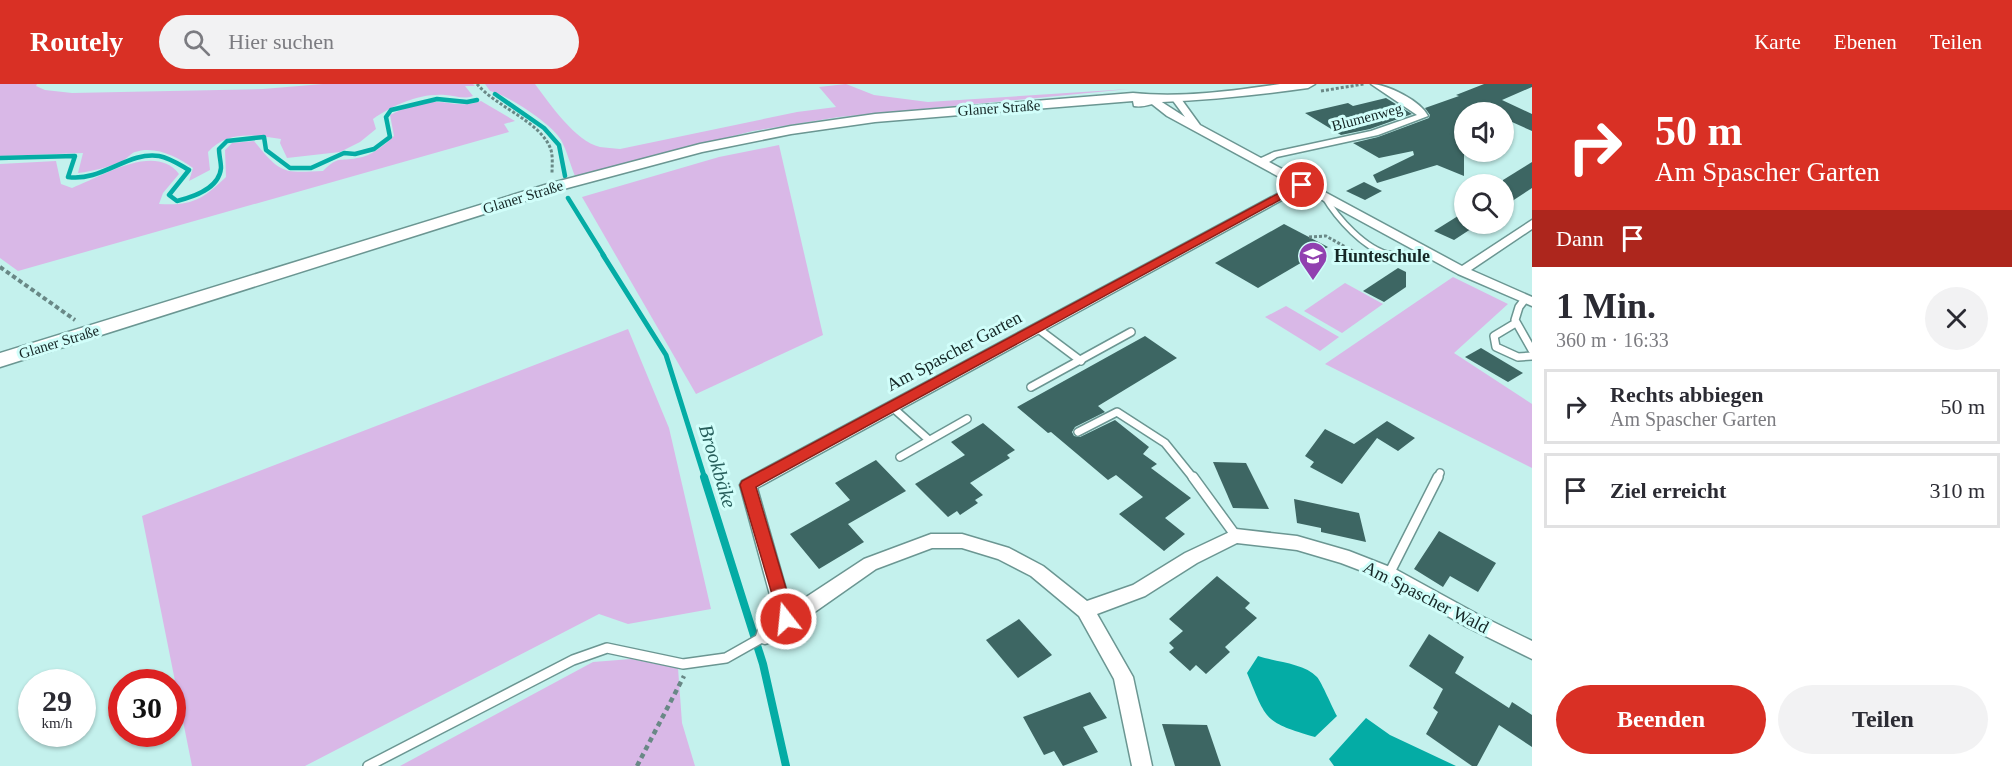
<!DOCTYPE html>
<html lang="de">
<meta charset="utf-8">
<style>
body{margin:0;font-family:Georgia,serif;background:#f2f2f3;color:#2b2b33;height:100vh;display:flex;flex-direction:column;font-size:22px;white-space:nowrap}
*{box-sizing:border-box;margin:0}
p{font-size:20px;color:#7c7c81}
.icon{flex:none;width:33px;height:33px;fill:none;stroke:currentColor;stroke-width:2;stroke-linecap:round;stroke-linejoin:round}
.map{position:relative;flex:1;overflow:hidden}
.side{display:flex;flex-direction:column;background:#fff;width:480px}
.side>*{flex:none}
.guide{background:#d93025;color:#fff;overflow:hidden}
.buttons{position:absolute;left:1454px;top:18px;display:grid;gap:12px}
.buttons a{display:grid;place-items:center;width:60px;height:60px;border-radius:50%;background:#fff;box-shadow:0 2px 4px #0004;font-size:30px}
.speed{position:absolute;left:18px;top:585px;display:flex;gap:12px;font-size:30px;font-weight:700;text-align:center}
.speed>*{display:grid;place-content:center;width:78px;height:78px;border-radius:50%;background:#fff;box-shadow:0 2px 4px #0004;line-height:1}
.speed small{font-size:15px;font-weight:400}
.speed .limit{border:9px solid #d22;background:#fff;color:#111}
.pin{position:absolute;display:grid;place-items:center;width:51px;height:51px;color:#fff;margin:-26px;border:3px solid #fff;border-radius:50%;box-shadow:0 2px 6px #0007}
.me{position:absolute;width:66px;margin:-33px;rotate:344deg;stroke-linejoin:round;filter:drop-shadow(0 0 4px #0008)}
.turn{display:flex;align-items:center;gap:21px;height:126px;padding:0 24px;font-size:27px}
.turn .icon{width:78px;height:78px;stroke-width:2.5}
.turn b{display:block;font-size:42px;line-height:51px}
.then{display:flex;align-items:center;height:57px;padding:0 24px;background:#0003;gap:12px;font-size:22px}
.round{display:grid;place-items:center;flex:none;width:63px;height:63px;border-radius:32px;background:#f2f2f3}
.head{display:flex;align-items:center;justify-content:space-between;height:102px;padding:0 24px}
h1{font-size:36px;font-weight:700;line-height:45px}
.action{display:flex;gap:12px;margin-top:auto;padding:12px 24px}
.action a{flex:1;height:69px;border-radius:36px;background:#d93025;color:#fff;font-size:24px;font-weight:700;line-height:69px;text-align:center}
.action a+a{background:#f2f2f3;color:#2b2b33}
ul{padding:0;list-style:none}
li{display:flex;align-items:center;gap:18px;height:75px;margin:0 12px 9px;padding:0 12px;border:3px solid #e1e1e2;border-radius:0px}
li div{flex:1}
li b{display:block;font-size:22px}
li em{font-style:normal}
header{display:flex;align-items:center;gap:36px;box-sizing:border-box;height:84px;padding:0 30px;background:#d93025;color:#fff}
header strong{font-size:28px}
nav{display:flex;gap:33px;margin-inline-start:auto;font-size:21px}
.search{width:420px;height:54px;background:#f2f2f3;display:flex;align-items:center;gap:15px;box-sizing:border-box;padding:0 21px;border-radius:33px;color:#7c7c81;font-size:22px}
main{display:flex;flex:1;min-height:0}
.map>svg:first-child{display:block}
</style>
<header>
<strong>Routely</strong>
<div class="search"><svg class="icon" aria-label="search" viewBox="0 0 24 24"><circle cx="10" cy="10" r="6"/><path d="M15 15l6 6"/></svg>Hier suchen</div>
<nav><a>Karte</a><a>Ebenen</a><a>Teilen</a></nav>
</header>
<main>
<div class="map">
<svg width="1532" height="682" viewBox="0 0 1532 682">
<rect width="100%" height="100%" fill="#c4f1ed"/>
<g fill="#d9b8e7">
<path d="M0 0H37L36 2 45 6 72 9 263 5 323 0H473L475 2H465L473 12C463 16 454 11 445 11 420 9 393 21 373 35L376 45 360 58 340 68 287 74 280 59 281 55C255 51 228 46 208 68L210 86 189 97 193 84C178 73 155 61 135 68 131 69 128 74 124 76 109 83 95 87 78 89L83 69 0 72Z"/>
<path d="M485 0H535C550 20 575 57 600 63 606 64 613 64 620 65L797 28 836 23 819 3 846 0 874 11 928 18 1129 5 839 33 753 47 575 92C570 80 567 67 561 56 552 40 508 11 490 7Z"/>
<path d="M481 17 515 37 504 40 509 48 18 187 0 174V80L56 77 61 100 72 104C101 93 155 58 179 90L163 109 159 120C193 122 203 115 226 93L225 66 232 59 254 57C281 90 282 89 323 87 339 71 339 78 357 74 372 72 383 62 394 52L390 31C402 25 418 18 432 18 450 17 463 24 481 17Z"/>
<polygon points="779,61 823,251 696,310 582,113 719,73"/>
<polygon points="1453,193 1508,220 1454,269 1532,320 1532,384 1325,280"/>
<polygon points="1345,199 1383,220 1342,249 1304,227"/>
<polygon points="1286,222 1339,253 1320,267 1265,233"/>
<polygon points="628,245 669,344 711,525 628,540 599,530 305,682 192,682 142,432"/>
<polygon points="631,575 678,584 682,639 695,682 400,682 593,578"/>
</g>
<g fill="#04aca5">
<path d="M1258 572C1276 578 1304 579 1317 593 1322 599 1332 623 1337 632L1315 653C1264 638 1267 637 1247 589Z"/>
<polygon points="1366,634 1390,651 1456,682 1334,682 1329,675"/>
</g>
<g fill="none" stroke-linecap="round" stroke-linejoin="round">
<g stroke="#04aca5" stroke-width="4.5">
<polyline points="495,10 544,44 559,61 565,92"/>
<path d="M0 74 75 72 68 93C102 98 128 67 159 72 170 74 180 81 189 86L169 111 177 117C193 113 219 105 221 84 221 78 219 71 219 65L227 57 264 53 266 66 290 84H311L344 69 355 70 374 65 390 53 386 33 391 26 437 15 467 18 477 16"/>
<polyline points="568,114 604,172"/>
</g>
<polyline stroke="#04aca5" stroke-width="5" points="603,171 666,271 705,395"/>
<polyline stroke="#04aca5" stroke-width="8" points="704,393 763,580 786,682"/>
</g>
<g fill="#3d6663">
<polygon points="1484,0 1532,0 1532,3 1502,16 1532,30 1532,47 1503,34 1503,28 1464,28 1464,92 1437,81 1377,99 1373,91 1414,71 1413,67 1379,74 1353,59 1378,53 1429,34 1430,31 1425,24 1459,12 1456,11"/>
<polygon points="1386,14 1412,30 1370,45 1341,51 1305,29 1348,19 1353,22"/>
<polygon points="1532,78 1532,104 1503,123 1503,96"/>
<polygon points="1364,98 1382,107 1365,116 1346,107"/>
<polygon points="1458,132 1464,135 1464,140 1477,141 1454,156 1434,147"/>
<polygon points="1284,140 1328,163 1258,204 1215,179"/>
<polygon points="1398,184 1406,188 1406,203 1384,218 1363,207"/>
<polygon points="1145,252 1177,274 1098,322 1105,328 1075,343 1072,348 1074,352 1080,353 1115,336 1149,363 1143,370 1157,380 1151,384 1191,414 1165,434 1185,450 1164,467 1119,430 1143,413 1116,391 1108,396 1051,348 1048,349 1017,323"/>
<polygon points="1481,264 1523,289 1508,298 1465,273"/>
<polygon points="1387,337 1415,354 1398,367 1377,354 1342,400 1310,383 1314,378 1305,372 1325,345 1354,360"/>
<polygon points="983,339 1015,366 1007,371 1010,374 970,399 983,411 975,416 978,419 960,431 957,427 948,433 915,400 965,371 951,358"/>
<polygon points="876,376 906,407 848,440 864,458 819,485 790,450 850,416 835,399"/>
<polygon points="1213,378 1246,379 1269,425 1233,424"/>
<polygon points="1294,415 1359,429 1366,458 1321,448 1321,444 1297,439"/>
<polygon points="1439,447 1496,479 1478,508 1450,492 1443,503 1414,485"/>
<polygon points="1217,492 1250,519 1245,524 1257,534 1225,563 1230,568 1206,590 1196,581 1190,587 1169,568 1174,564 1169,559 1183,547 1169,535"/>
<polygon points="1019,535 1052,571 1018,594 986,556"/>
<polygon points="1429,550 1464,573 1455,589 1509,624 1512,618 1532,631 1532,663 1499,641 1477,682 1472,682 1426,650 1438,628 1433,624 1443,605 1409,582"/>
<polygon points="1090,608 1107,634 1083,643 1098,668 1063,682 1054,667 1044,671 1023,633"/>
<polygon points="1162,640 1207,641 1221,682 1175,682"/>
</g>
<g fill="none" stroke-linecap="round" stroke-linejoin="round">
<g stroke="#6b9692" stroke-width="8">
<path id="lane-far2" d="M1324 112C1337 134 1365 166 1391 171 1402 173 1413 170 1424 167"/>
</g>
<g stroke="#6b9692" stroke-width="10">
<g id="lane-far1">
<polyline points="1391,171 1408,171"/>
<polyline points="1525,215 1519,223 1515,236 1532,266"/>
<polyline points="1514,240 1494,252 1496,263 1518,273 1532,272"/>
<polyline points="1037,244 1081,277"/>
<polyline points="1031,303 1131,248"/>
<polyline points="892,323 929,356"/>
<polyline points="1078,348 1117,328 1165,359 1194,395"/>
<polyline points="900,373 967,335"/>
<polyline points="1437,395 1440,389"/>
</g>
</g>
<g stroke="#6b9692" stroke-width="12">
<g id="lane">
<polyline points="1193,393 1236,452"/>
<polyline points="1389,490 1438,393"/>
<polyline points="368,682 573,576 607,564 683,580 726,574 765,552"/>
</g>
</g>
<g stroke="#6b9692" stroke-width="3">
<path id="street" d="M1371 0C1387 0 1421 17 1428 32L1378 51 1277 73 1269 78 1462 182 1532 136V145L1471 186 1532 213V222L1458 190 1302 105 757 404 791 523 864 475 931 450H962L1009 464 1043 482 1087 517 1133 501 1185 469 1236 445 1297 452 1349 467 1395 485 1477 530 1532 557V575L1465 542 1383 495 1341 479 1297 466 1237 459 1197 479 1145 512 1097 530 1133 593 1152 682H1132L1114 595 1079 532 1031 492 998 475 962 464H932L876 485 772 558 765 560 758 558 756 552 758 546 776 533 740 401 742 397 1294 101 1167 32 1148 17V13H1154L1185 33 1171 14 1179 12 1200 41 1261 74 1274 68 1371 47 1417 31Z"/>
</g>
<g stroke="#6b9692" stroke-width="3">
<path id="secondary" d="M1280 0H1315L1308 4C1259 11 1211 16 1162 18 1153 19 1143 24 1134 22L1133 17 875 38 791 50 702 68 560 106 0 283V269L548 100 700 60 791 42 875 30 1133 9C1181 14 1232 7 1280 0Z"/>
</g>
<g stroke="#698886" stroke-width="3" stroke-dasharray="3 2" stroke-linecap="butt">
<path d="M477 0C496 23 542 38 551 66 553 73 552 82 552 90"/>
<polyline points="1321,7 1364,0"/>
<polyline points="1309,153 1326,152 1356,169"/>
</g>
<polyline stroke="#698886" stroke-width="4" stroke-dasharray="4.5 3" stroke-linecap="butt" points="0,183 75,236"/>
<polyline stroke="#698886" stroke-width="4.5" stroke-dasharray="5 4" stroke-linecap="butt" points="637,682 684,592"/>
<use href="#lane-far2" stroke="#fff" stroke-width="5"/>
<use href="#lane-far1" stroke="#fff" stroke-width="7"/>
<use href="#lane" stroke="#fff" stroke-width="9"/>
<use href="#street" fill="#fff" fill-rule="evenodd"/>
<use href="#secondary" fill="#fff" fill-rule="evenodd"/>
</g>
<polygon fill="#d93025" stroke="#8d1f18" stroke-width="1.5" points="1298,99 1307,101 756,403 795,535 792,541 786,543 781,541 740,401 742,397"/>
<defs>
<g id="school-pin" transform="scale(1.5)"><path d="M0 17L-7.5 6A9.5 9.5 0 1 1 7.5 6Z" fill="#9140b0" stroke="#d1fefa"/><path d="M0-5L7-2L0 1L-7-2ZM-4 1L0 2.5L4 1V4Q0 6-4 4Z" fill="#fff"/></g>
</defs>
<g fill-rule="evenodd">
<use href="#school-pin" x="1313" y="172"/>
</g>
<g text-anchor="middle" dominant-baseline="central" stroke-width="6" stroke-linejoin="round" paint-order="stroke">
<g font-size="15" fill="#152726" stroke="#d1fefa">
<text transform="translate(999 24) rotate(-4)">Glaner Straße</text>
<text transform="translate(1367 33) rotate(-15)">Blumenweg</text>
<text transform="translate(523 113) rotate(-17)">Glaner Straße</text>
<text transform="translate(59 258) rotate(-17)">Glaner Straße</text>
</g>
<g font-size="18" font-weight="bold" fill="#152726" stroke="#d1fefa" text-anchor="start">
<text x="1334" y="172">Hunteschule</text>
</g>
<g font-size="18" fill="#152726" stroke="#d1fefa">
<text transform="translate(954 267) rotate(-28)">Am Spascher Garten</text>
<text transform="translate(1426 513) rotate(27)">Am Spascher Wald</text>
</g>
<g font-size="20" font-style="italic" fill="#275e5b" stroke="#d1fefa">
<text transform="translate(718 382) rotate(73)">Brookbäke</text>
</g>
</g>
</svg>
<div class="buttons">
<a><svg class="icon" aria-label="sound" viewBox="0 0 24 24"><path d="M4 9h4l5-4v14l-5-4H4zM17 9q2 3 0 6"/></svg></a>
<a><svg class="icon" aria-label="search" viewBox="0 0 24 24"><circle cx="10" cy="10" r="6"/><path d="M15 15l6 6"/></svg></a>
</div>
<div class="speed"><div>29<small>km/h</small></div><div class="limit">30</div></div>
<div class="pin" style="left:1302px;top:101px;background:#d93025"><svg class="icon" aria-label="arrive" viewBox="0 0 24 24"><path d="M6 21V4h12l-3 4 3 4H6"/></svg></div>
<svg class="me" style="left:786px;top:535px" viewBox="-20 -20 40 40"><circle r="17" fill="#d93025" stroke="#fff" stroke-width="3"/><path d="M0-11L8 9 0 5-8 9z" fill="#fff"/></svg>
</div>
<section class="side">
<div class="guide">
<div class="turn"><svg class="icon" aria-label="right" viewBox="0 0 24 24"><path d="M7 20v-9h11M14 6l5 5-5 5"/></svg><div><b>50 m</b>Am Spascher Garten</div></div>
<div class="then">Dann<svg class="icon" aria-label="arrive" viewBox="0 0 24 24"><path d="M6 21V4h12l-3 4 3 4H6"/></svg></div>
</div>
<div class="head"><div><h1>1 Min.</h1><p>360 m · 16:33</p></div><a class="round"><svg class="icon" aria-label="close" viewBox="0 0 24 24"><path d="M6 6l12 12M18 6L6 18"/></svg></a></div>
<ul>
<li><svg class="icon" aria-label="right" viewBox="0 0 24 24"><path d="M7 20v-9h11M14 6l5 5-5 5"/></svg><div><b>Rechts abbiegen</b><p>Am Spascher Garten</p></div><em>50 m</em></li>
<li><svg class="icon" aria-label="arrive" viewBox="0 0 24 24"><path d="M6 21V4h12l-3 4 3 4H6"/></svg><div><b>Ziel erreicht</b></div><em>310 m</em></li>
</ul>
<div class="action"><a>Beenden</a><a>Teilen</a></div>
</section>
</main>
